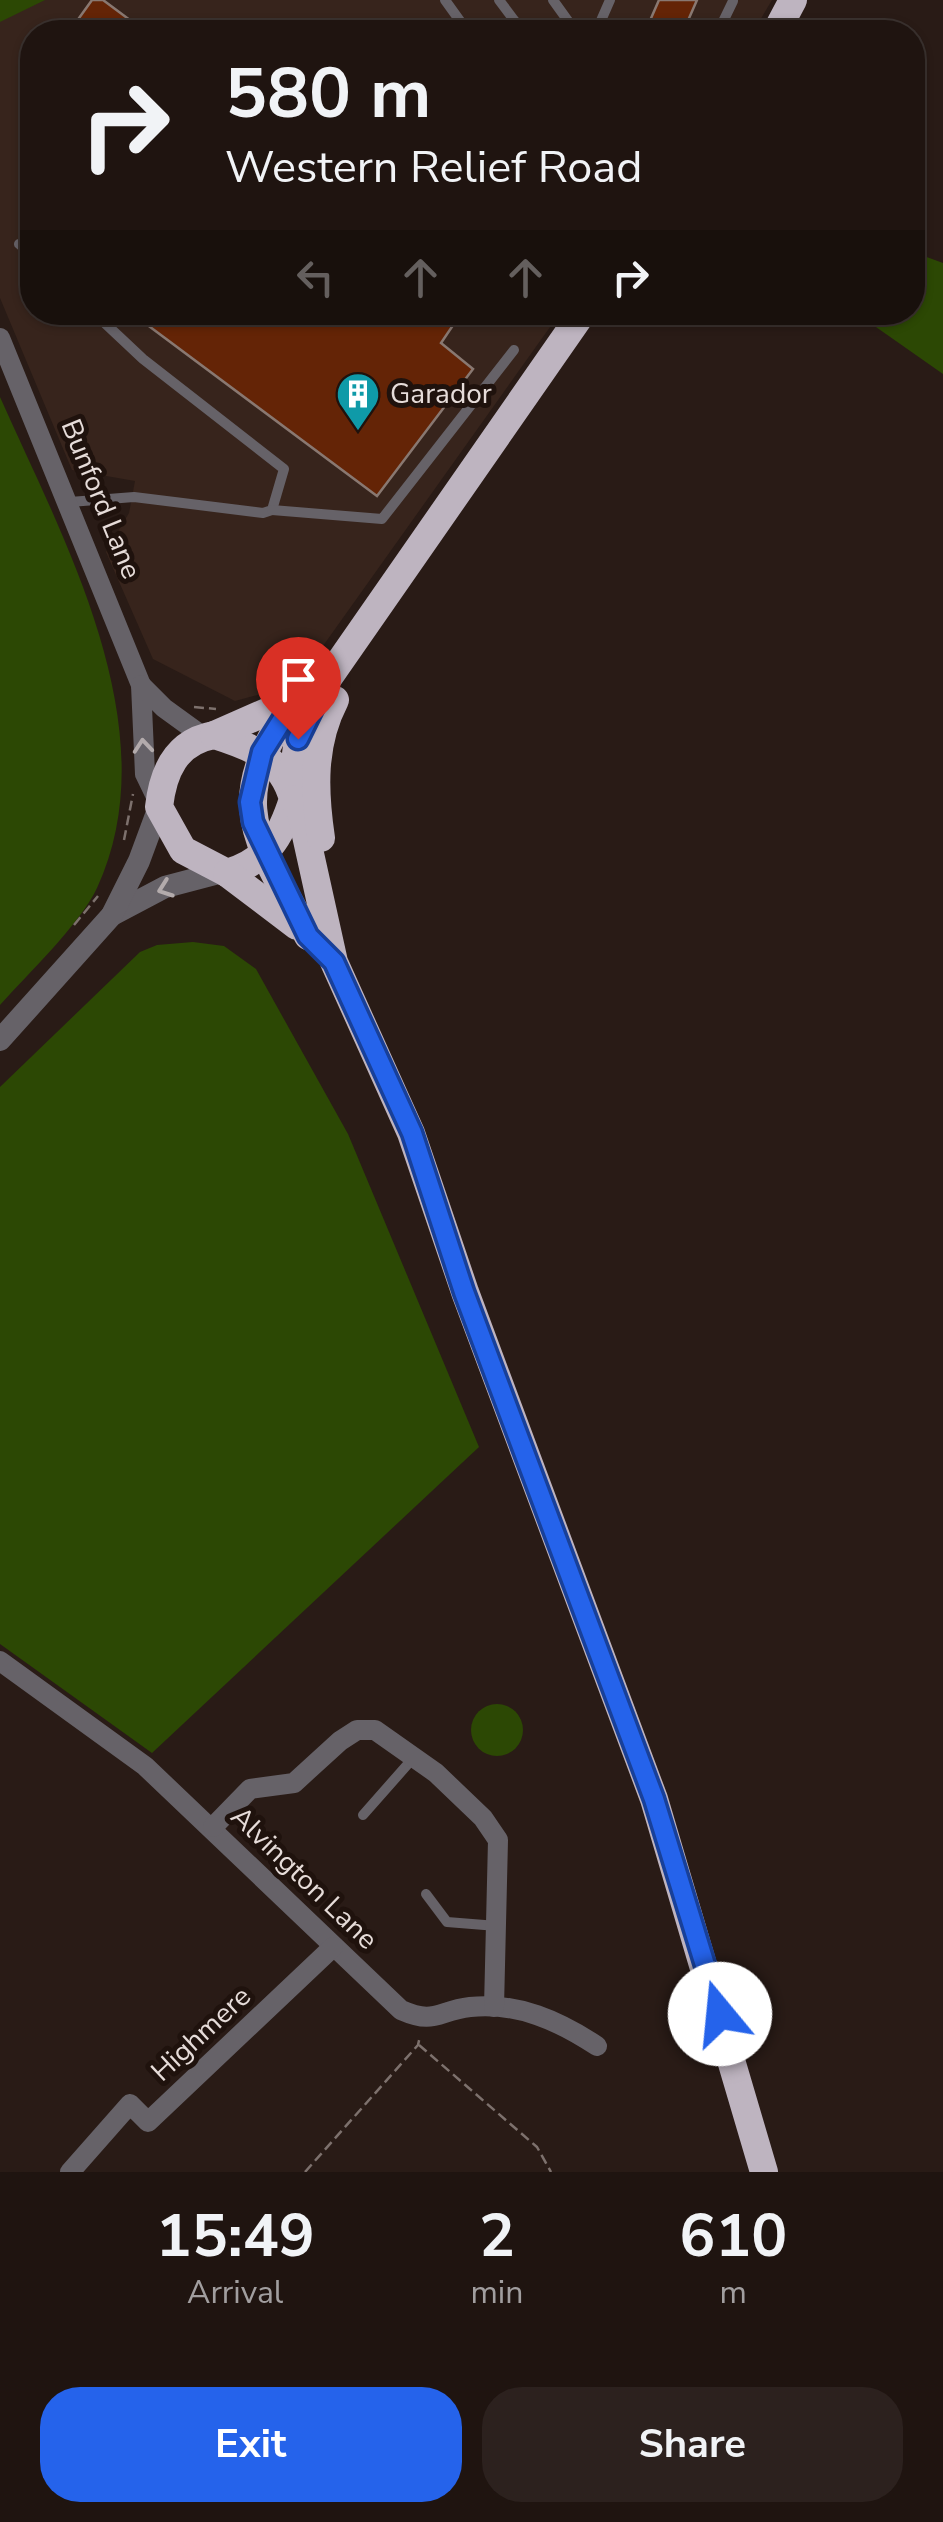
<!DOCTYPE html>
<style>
body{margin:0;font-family:"Nunito Sans",sans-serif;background:#2c211e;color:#f1f3f6;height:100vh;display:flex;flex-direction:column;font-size:38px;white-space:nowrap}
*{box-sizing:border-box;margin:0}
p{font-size:32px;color:#a19e9f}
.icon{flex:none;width:55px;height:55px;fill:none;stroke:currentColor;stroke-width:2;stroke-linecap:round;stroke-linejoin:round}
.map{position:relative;height:2172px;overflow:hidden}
.details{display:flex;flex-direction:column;background:#1f1410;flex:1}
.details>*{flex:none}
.banner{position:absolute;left:20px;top:20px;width:905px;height:305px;border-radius:40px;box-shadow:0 2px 8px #0004,0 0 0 2px #3c3330;background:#1f1410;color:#f1f3f6;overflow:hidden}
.pin{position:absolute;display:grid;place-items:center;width:85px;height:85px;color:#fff;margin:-102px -42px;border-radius:50% 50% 50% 0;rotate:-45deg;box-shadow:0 0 10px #0007}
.pin .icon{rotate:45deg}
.me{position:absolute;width:110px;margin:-55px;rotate:343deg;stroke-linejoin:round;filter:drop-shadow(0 0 8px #0008)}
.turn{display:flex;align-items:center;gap:35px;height:210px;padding:0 40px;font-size:45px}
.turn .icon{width:130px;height:130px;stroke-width:2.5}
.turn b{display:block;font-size:70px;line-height:85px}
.lanes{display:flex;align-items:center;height:95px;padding:0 40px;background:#0003;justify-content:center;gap:50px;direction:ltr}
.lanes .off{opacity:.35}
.eta{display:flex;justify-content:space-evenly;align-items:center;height:170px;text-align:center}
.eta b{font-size:60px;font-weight:700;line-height:70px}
.primary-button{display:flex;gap:20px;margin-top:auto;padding:20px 40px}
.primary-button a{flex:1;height:115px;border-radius:40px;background:#2563eb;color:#fff;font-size:40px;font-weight:700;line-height:115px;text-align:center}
.primary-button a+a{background:#2c211e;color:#f1f3f6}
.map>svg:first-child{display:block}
</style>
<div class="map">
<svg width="943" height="2172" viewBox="0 0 943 2172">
<rect width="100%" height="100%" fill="#291b16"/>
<polygon fill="#37241c" points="0,0 772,0 753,32 32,32 32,312 560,313 308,667 276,690 235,701 153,659 106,552 129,513 135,481 72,470 0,298"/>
<g fill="#2c4804">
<polygon points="0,0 45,0 0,22"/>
<polygon points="913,252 943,263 943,374 856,313 912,312"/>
<path d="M0 397C64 541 170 730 97 888 81 923 27 975 0 1005Z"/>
<polygon points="193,942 224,946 256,969 348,1134 479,1447 152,1753 0,1644 0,1087 140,952 157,945"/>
<circle cx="497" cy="1730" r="26"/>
</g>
<g fill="#642406" stroke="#897871" stroke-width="2.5">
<polygon points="92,0 103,0 146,32 69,32"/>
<polygon points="659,0 697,0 683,32 645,32"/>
<polygon points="130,312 462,312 441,343 473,369 377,496"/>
</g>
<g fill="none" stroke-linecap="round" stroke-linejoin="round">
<g stroke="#7d716d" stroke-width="2.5" stroke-dasharray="10 5" stroke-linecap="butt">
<polyline points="194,707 216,709"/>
<polyline points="124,840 133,794"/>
<polyline points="74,925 98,896"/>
<polyline points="419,2045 537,2147 551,2172"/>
<polyline points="305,2172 418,2045 420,2036"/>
</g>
<g stroke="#666268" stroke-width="10">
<polyline points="445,0 468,32"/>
<polyline points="499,0 523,32"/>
<polyline points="553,0 576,32"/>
<polyline points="596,32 610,0"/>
<polyline points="718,32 733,1"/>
<polyline points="19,244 32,255"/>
<polyline points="70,502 134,497 263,513 272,510 284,469 143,359 93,312"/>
<polyline points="272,510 382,519 514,350"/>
<polyline points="363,1815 415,1756"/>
<polyline points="426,1894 447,1922 497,1926"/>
</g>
<g stroke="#666268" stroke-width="20">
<polyline points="0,338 141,685 145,774 159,803"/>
<polyline points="141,685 164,708 204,737"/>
<path d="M0 1661 145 1766 401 2010C435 2025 437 2011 470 2007 518 2002 559 2021 597 2046"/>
<polyline points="213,1827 250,1789 294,1783 340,1741 357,1730 375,1730 436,1773 483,1818 498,1840 494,2007"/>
<polyline points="70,2172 130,2104 148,2122 333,1947"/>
</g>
<g stroke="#666268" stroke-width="22">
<polyline points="112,915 165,887 222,872"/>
<polyline points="0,1040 112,915 139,861 159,807"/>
</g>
<g stroke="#beb4c0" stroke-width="28">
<polyline points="776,32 793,0"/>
<path d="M294 701C223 804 255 836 308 936"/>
<path d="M214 735C252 747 281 757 293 799 281 837 267 861 227 873L183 850 159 807C163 771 176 742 214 735Z"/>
<polyline points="214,735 296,699"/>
<polyline points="291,791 298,739 327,680 583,312"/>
<polyline points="293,799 301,813 334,962 411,1133 465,1292 654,1799 764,2172"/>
<path d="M321 838C314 791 312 744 335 700"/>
<polyline points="227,873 297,926"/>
</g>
</g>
<defs><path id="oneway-chevron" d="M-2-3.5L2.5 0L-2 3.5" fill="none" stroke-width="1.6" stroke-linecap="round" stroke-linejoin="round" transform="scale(2.5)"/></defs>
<g stroke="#b3abac">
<use href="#oneway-chevron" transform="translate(143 746) rotate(-95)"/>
<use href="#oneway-chevron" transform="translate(165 889) rotate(160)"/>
</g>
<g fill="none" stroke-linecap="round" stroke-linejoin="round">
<g stroke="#184099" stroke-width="25">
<polyline id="route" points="298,739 327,680 294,701 262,752 250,802 253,822 308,936 334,962 412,1133 464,1292 654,1799 720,2014"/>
</g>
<use href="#route" stroke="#2563eb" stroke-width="18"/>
</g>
<defs>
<g id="building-pin" transform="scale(2.25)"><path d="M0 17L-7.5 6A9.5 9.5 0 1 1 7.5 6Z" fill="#0f9aa8" stroke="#1f120d"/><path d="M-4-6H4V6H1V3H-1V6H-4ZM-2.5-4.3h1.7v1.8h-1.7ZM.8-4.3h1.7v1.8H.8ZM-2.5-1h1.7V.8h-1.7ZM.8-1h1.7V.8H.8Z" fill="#fff"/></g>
</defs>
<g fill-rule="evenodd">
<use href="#building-pin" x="358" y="394"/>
</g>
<g text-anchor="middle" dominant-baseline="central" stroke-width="10" stroke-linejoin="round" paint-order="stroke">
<g font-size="28" fill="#e6dcd9" stroke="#1f120d" text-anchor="start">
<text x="390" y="394">Garador</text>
</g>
<g font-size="28" fill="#e6dcd9" stroke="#1f120d">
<text transform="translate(101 499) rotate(68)">Bunford Lane</text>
<text transform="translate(304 1878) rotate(44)">Alvington Lane</text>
<text transform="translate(201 2034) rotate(-43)">Highmere</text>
</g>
</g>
</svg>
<div class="pin" style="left:298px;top:739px;background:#d93025"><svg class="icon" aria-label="arrive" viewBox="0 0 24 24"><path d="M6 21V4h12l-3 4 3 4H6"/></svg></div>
<svg class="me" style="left:720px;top:2014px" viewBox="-20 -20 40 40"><circle r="19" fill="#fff"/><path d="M0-13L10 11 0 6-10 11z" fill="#2563eb"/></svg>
<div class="banner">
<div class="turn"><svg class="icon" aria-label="right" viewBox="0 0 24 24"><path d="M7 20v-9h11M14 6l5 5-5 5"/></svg><div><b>580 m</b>Western Relief Road</div></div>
<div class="lanes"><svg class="icon off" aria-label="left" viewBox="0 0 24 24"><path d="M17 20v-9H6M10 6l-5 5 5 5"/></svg><svg class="icon off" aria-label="ahead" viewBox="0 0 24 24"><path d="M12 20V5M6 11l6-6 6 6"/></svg><svg class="icon off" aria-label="ahead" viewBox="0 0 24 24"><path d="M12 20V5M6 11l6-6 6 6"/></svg><svg class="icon" aria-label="right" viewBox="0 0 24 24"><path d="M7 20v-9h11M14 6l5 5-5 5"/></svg></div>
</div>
</div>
<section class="details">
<div class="eta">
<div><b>15:49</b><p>Arrival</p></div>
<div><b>2</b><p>min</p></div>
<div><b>610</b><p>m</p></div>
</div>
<div class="primary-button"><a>Exit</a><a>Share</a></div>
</section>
